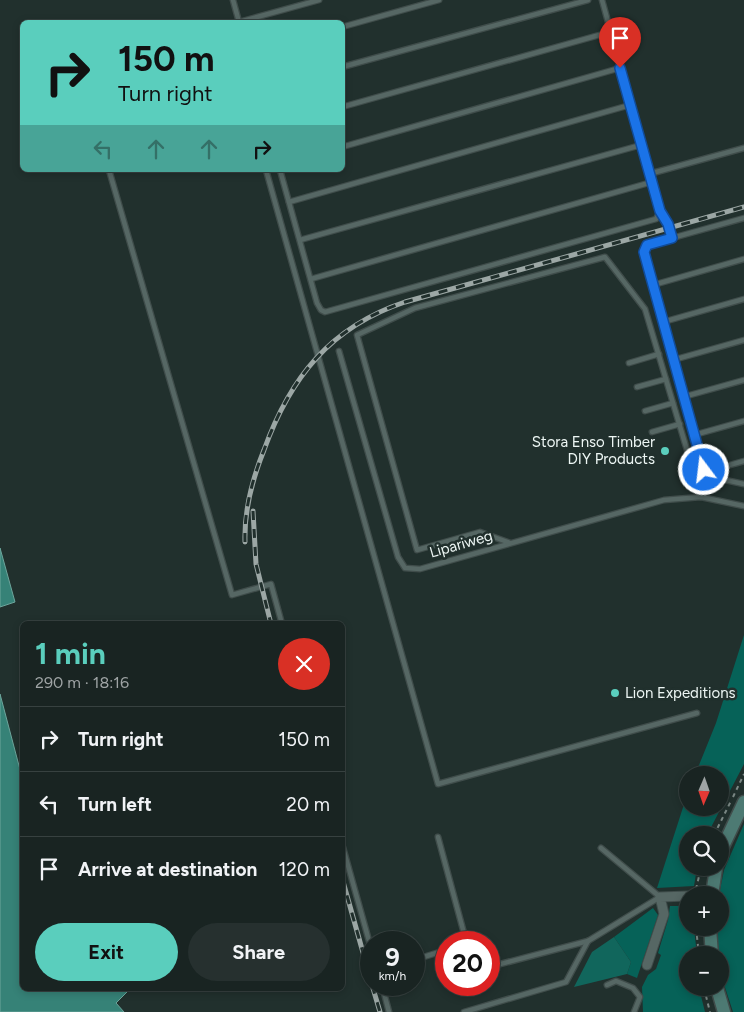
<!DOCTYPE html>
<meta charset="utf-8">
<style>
body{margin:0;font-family:Figtree,sans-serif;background:#26302f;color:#f1f3f6;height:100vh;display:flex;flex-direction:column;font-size:19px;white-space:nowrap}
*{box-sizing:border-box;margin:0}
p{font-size:16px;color:#9fa4a5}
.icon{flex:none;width:28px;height:28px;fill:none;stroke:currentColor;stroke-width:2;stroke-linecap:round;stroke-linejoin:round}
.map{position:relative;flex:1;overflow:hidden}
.panel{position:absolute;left:20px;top:621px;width:325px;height:370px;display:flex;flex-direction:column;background:#192422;border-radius:8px;box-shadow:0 2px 8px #0003,0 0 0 1px #374140}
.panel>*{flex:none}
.hud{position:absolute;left:20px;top:20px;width:325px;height:152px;border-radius:8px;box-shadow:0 2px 8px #0003,0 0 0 1px #374140;background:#5acebd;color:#111;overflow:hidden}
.needle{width:32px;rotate:182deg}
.controls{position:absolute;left:679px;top:766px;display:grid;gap:10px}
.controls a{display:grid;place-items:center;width:50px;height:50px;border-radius:50%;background:#192422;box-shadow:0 2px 8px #0003,0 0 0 1px #374140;font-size:25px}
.speed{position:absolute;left:360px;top:931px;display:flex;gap:10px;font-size:25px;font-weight:700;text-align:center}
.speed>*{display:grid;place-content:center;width:65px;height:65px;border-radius:50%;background:#192422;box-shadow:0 2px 8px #0003,0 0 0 1px #374140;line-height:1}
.speed small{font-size:12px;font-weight:400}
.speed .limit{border:8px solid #d22;background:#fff;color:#111}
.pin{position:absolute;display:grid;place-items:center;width:42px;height:42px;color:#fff;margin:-51px -21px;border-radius:50% 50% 50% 0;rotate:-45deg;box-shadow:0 0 5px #0007}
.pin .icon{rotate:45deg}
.me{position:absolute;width:55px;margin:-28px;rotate:345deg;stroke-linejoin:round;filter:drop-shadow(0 0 4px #0008)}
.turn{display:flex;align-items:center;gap:18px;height:105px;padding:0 15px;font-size:22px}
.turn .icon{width:65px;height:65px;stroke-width:2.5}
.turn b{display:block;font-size:35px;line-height:42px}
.lanes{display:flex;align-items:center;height:48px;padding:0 15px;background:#0003;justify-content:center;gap:25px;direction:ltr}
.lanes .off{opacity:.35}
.round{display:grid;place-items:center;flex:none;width:52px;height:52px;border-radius:26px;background:#26302f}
.head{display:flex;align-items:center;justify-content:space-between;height:85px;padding:0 15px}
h1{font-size:30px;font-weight:700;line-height:38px;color:#5acebd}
.cta{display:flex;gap:10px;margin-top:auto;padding:10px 15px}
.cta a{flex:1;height:58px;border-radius:30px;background:#5acebd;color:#111;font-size:20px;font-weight:700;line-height:58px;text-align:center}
.cta a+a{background:#26302f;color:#f1f3f6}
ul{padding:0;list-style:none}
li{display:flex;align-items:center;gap:15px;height:65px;padding:0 15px;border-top:1px solid #374140}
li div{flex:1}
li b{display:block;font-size:19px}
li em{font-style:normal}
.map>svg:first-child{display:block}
</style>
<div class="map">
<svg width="744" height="1012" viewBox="0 0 744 1012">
<rect width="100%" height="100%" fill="#21302d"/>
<g fill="#066258">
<polygon points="744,635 744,764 707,835 688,835 688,868 697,868 694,886 657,888 687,795 688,808 720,808 720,775 695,775 716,723"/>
<polygon points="744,824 744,1012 733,1012 721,975 716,928 720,928 719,895 724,870"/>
<polygon points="670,906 687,906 688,928 694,928 697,955 688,955 688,988 699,988 705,1012 643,1012 642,987 648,975 656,969 661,955 658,953 668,920"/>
<polygon points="653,908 658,915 637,978 627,974 631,962 614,937"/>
</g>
<polygon fill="#11665c" points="614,937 631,962 627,974 574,987 592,952"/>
<g fill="#368277" stroke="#6da59c">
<polygon points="0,548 15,602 0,607"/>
<polygon points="0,694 22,777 22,989 130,989 116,1003 124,1012 0,1012"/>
</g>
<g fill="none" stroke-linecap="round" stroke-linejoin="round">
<g stroke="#404d4b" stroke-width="7">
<g id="lane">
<polyline points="233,0 239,22"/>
<polyline points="602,0 660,211 668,224 672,238"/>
<polyline points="239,22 319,0"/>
<polyline points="342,27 439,0"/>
<polyline points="342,67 588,0"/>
<polyline points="342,107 610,32"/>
<polyline points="342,147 620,68"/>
<polyline points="109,170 232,595 271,584 282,624"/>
<polyline points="266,170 438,784 697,713"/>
<polyline points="280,170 317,303 321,310 325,312 656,219 660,211"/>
<polyline points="649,174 744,148"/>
<polyline points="289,202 630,105"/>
<polyline points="744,218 647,245 644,252 704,470 707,476 744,484"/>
<polyline points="300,240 641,145"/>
<polyline points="311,279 652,182"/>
<polyline points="653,285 744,259"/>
<polyline points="663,322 744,299"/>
<polyline points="339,351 398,557 405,568 420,569 664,500 701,497 744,506"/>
<polyline points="673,360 744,340"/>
<polyline points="629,363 659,354"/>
<polyline points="637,387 666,379"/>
<polyline points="683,397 744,380"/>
<polyline points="645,411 673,403"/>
<polyline points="652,432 680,424"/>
<polyline points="694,435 744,421"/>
<polyline points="705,472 744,461"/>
<polyline points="510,543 480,532 417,550 357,335 415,308 605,257 645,309 701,497"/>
<polyline points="438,837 465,937 461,942"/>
<polyline points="342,844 371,948"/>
<polyline points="414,960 446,950"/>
<polyline points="489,967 588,941 660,897 601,848"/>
<polyline points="384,985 383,989 389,1012"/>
<polyline points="607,985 616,981 633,988 640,997 634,1012"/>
<polyline points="464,1012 566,982 588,941"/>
</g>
</g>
<g stroke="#404d4b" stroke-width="11">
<polyline id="street" points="647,965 664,914 660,897 688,896"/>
</g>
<g stroke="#404d4b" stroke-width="15">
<g id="secondary">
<polyline points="720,853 744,802"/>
<polyline points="712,895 716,868"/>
<polyline points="710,928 712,955"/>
<polyline points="717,988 724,1012"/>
</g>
</g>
<g stroke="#7d8a87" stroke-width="2" stroke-dasharray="4 4" stroke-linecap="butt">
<polyline points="733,797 744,774"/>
<polyline points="714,835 731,801"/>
<polyline points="696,889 701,868"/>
<polyline points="696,928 699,955"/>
<polyline points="704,988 710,1012"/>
</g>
<use href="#lane" stroke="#566764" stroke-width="4.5"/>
<use href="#street" stroke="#566764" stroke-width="9"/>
<use href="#secondary" stroke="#4d7a73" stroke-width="12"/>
<g stroke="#9ca7a5" stroke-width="5">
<g id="rail">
<polyline points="253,511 256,564 271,624"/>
<path d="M245 542C244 510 252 480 264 450 290 378 330 327 405 302L744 207"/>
<polyline points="342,878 371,981"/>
<polyline points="372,985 380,1012"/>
</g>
</g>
<use href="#rail" stroke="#21302d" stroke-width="3" stroke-dasharray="9" stroke-linecap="butt"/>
</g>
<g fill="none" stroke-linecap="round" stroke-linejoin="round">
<g stroke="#114b97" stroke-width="12">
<polyline id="route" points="620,68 660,211 668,224 672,238 647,245 644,252 704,470"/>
</g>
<use href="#route" stroke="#1a73e8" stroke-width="9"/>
</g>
<g fill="#5acebd" stroke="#21302d" stroke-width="2">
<circle cx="665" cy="451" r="5"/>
<circle cx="615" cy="693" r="5"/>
</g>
<g text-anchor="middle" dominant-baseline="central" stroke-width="5" stroke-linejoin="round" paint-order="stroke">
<g font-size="15" fill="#edf6f4" stroke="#21302d" text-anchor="end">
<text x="655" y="442">Stora Enso Timber<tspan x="655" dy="17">DIY Products</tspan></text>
<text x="625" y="693" text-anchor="start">Lion Expeditions</text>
</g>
<g font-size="15" fill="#edf6f4" stroke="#21302d">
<text transform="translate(461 544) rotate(-16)">Lipariweg</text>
</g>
</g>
</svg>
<div class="controls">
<a><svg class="needle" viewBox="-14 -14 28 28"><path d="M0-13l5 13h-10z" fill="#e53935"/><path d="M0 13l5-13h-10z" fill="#9fa4a5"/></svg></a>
<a><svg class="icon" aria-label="search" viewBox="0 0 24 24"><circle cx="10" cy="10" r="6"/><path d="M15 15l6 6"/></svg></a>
<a>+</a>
<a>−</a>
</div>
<div class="speed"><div>9<small>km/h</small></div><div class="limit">20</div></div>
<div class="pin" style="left:620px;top:68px;background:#d93025"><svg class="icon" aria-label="arrive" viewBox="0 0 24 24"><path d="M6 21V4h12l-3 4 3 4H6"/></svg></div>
<svg class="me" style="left:704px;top:470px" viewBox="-20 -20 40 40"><circle r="17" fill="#1a73e8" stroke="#fff" stroke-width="3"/><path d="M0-11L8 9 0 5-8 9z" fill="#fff"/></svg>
<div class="hud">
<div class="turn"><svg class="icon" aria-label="right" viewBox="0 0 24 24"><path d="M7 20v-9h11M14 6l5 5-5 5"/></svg><div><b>150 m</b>Turn right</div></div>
<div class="lanes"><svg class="icon off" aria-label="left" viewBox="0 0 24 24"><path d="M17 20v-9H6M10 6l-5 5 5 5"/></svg><svg class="icon off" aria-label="ahead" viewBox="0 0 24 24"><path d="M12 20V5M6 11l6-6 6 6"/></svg><svg class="icon off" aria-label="ahead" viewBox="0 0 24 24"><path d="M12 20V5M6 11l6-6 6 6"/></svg><svg class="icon" aria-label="right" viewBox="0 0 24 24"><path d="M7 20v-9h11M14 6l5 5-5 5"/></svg></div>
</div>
<section class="panel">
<div class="head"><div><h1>1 min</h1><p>290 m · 18:16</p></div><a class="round" style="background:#d93025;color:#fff"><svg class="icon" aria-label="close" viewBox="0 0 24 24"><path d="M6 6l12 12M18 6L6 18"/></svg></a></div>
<ul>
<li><svg class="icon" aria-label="right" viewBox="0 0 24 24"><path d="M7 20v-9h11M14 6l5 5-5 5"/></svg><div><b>Turn right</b></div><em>150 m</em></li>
<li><svg class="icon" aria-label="left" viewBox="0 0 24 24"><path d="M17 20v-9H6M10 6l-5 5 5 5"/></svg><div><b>Turn left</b></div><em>20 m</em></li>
<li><svg class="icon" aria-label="arrive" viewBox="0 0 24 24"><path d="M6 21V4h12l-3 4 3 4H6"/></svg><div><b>Arrive at destination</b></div><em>120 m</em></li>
</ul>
<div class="cta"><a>Exit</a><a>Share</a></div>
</section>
</div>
